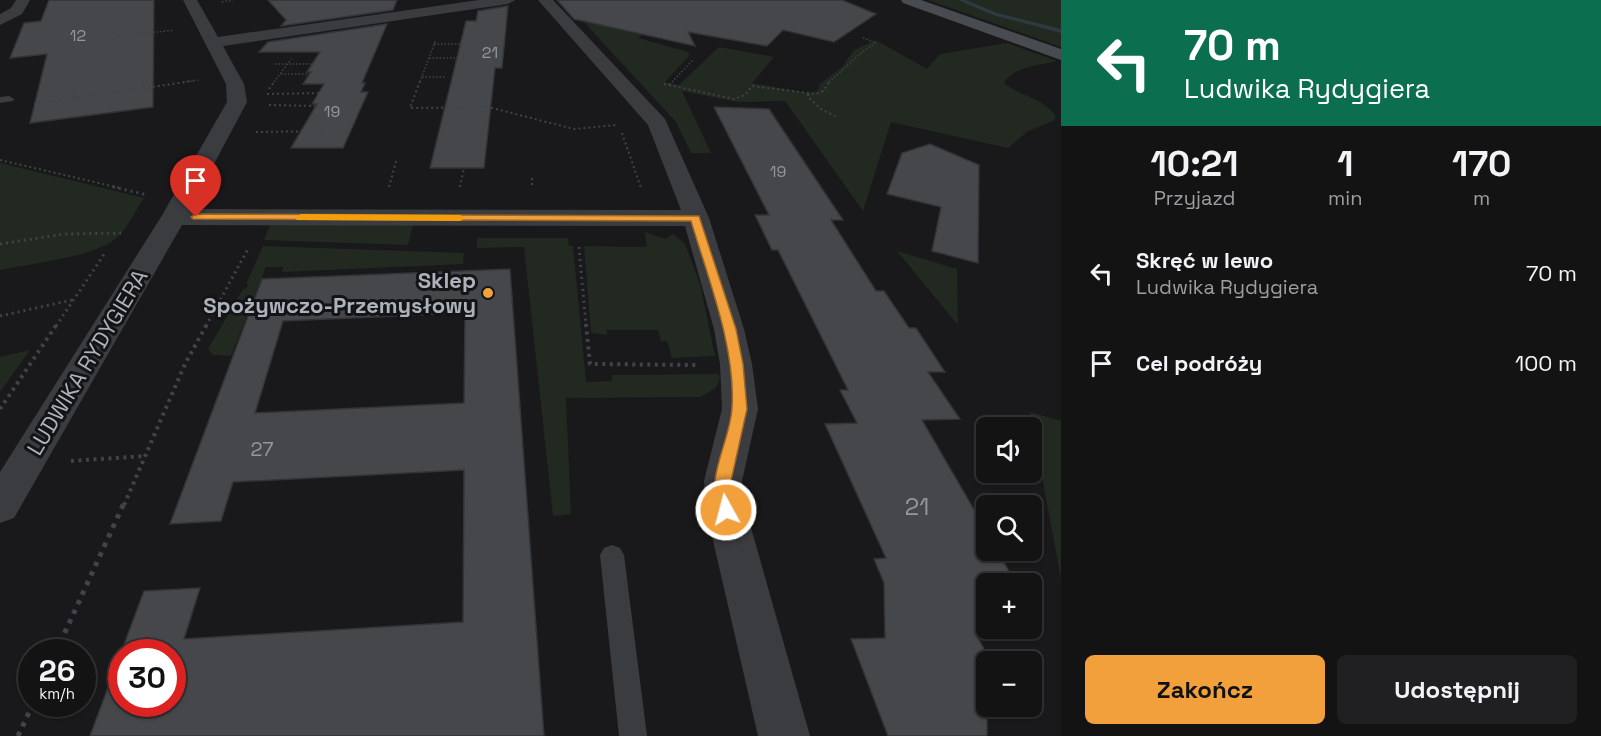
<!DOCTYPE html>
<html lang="pl">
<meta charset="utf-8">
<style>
body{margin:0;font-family:"Space Grotesk",sans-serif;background:#202022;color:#f1f3f6;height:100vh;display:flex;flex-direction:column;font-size:22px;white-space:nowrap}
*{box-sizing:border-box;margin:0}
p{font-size:20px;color:#9d9ea0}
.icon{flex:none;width:33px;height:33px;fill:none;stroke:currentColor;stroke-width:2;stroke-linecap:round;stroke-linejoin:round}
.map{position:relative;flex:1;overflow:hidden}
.panel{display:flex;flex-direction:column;background:#131314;width:540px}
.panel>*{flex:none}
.hud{background:#0b6e4f;color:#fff;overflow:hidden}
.controls{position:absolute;left:976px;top:417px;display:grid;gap:12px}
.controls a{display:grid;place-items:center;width:66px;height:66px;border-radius:9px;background:#131314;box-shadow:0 2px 4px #0004,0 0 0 2px #323234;font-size:30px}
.speed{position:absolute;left:18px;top:639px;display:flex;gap:12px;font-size:30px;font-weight:700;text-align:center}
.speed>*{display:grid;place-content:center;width:78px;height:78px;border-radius:50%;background:#131314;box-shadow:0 2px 4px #0004,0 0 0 2px #323234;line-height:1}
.speed small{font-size:15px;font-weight:400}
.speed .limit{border:9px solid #d22;background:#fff;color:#111}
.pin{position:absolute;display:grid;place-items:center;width:51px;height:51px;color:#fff;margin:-62px -26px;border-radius:50% 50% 50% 0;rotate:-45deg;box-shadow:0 0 6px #0007}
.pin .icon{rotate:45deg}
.me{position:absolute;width:66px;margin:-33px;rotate:353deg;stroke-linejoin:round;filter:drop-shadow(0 0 4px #0008)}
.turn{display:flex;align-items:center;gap:21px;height:126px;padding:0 24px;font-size:27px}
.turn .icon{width:78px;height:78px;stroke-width:2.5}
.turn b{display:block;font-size:42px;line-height:51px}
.eta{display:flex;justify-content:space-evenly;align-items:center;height:102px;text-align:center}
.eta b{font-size:36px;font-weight:600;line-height:42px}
.cta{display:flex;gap:12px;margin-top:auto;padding:12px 24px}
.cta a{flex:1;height:69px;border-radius:9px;background:#f1a03b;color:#111;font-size:24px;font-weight:600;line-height:69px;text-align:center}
.cta a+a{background:#202022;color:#f1f3f6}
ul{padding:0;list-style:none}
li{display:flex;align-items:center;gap:18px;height:90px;padding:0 24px}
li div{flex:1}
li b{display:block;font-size:22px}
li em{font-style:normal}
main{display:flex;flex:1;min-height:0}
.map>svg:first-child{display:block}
</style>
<main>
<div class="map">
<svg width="1061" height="736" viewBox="0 0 1061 736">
<rect width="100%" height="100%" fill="#19191b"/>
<g fill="#212921">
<polygon points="928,0 1061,0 1061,47"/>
<path d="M666 17 638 38 688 52 690 55 665 82 679 85 719 47 774 57 752 83 808 93 818 91 820 84 842 67 854 50 876 40 927 69 940 54 1007 43 1057 61C1041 65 1012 67 1004 83 1019 96 1047 99 1056 117L1053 121 1028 131 1008 148 891 122 863 211 785 101 737 102 682 91 711 153H691L676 122 584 22Z"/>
<path d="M0 163 144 198C135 211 126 231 114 240 91 257 29 264 0 270Z"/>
<polygon points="270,225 413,225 408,245 264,240"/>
<polygon points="645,232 665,239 673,234 685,244 700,284 715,356 672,358 667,341 661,341 658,330 607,330 607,335 591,333 584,246 647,247"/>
<polygon points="477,238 568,238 569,246 573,246 586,382 612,381 612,375 718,374 720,378 716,388 700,397 566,398 571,514 553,516 524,247 477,248"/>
<polygon points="263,246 464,253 463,264 282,272 283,267 266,267 231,356 213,355 208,349 243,289 247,288 249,285 246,284"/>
<polygon points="897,251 957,269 958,325"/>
<polygon points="30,350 0,392 0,357"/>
<polygon points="1030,412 1061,421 1061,579"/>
</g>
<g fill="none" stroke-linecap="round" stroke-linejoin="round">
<polygon fill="#2f3a40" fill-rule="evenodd" points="958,0 966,0 997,13 1061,29 1061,33 993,15"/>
</g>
<g fill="#46474b" stroke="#333437" stroke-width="1.5" fill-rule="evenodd">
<polygon points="49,0 154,0 153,107 30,123 47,54 10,58 24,23 41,21"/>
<polygon points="268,0 397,0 393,10 281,26 286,20"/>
<polygon points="557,0 842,0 876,14 834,42 783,30 767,46 688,32 695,46 574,19"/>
<polygon points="508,6 502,68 495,68 484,168 430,168 466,21 476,21 478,11"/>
<polygon points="387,24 362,83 365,83 361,92 368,92 343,148 291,148 317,104 312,104 324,84 303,84 311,72 307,72 320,52 259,52 268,42"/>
<polygon points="714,107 769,109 843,220 831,220 876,291 884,291 909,328 916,328 945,372 928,372 960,419 922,420 987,532 987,550 997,550 1016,584 987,584 987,628 1032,628 1032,611 1043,631 975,632 987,655 987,736 888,736 851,639 885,638 884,583 874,559 886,558 825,424 857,423 840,390 848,390 778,250 772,250 755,215 769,215"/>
<polygon points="930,144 979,165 978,263 932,251 941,207 887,194 902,153"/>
<path d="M510 269 544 736H90L144 591 200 588 184 639 463 622 464 470 233 482 221 521 170 524 262 279ZM465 313 464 403 255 413 283 321ZM122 652H172V704H122Z"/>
</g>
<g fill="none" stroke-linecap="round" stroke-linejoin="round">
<g stroke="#404347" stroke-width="1.5" stroke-dasharray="1.5 2" stroke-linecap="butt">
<polyline points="222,2 233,0"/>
<polyline points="115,37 174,30"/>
<polyline points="434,44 464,44"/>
<polyline points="429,58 459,58"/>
<polyline points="275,64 316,64"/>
<polyline points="281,74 310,74"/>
<polyline points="422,77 445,77"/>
<polyline points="143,80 143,82"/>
<polyline points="183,82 199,80"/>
<polyline points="274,82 291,59"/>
<polyline points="420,82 436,39"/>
<polyline points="672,82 693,60"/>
<path d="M829 82C844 70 859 52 876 43L863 38"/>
</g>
<g stroke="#404347" stroke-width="2" stroke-dasharray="2 3" stroke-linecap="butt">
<polyline points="143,81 143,89"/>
<polyline points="420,81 410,108 488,107 574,129 617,125"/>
<polyline points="664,84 734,99 745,95 752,86 816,94 823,91 830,81"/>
<polyline points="669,85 673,81"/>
<polyline points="269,89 275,81"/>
<polyline points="267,94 322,93"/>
<polyline points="808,94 808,97 821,109 835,116"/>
<polyline points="73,99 74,89"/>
<polyline points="34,104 193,81"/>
<polyline points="269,105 315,106"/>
<polyline points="256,132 324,131"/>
<polyline points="622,133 641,188"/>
<polyline points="0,160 120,188"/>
<polyline points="532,178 532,188"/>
<polyline points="389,187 397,158"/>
<polyline points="460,187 464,168"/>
</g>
<g stroke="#404347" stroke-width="3" stroke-dasharray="2 4" stroke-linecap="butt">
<polyline points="113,187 148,195"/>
<polyline points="0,244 64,234 124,233"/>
<polyline points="579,247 586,326"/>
<polyline points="0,316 72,300"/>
<polyline points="56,326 105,253"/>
<polyline points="206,326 249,247"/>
</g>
<g stroke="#404347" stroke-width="4" stroke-dasharray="3 4.5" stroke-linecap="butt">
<polyline points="586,324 590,364 697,365"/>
<polyline points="0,409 57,324"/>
<polyline points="71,461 146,456"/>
<polyline points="124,505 185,364 207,324"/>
</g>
<g stroke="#404347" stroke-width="5" stroke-dasharray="4.5 6" stroke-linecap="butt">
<polyline points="56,652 124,503"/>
<polyline points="18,736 33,704"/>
</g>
<g fill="#3a3c40" fill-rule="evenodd">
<polygon points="9,96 14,99 13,101 0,103 0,97"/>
<polygon points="612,545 620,548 624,555 647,736 619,736 600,555 604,548"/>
</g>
<g fill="#3a3c40" fill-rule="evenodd">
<polygon points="16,0 30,0 22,14 0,25 0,14 11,8"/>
<polygon points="183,0 197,0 218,37 479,0 515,0 508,4 223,46 244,84 247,102 190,209 681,210 648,125 538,0 553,0 665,119 709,218 744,329 752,364 758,409 742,481 746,510 810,736 758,736 706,510 704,481 722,409 720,364 714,329 685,226 182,225 14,518 0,523 0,472 161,217 227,102 226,84"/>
</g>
<polygon fill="#484b50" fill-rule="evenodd" points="901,0 921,0 1061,49 1061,60 903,3"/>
</g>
<path fill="#f1a03b" stroke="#9d6826" stroke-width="1.5" d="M196 214 699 216 736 329 743 364 747 409 731 481 734 510 732 515 726 517 720 515C703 480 730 443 732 408 736 348 708 278 691 221L193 219 191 217Z"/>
<polygon fill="#f59e0b" points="301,214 460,215 466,218 460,221 297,220 295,218"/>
<circle fill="#f1a03b" stroke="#141416" stroke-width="2" cx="488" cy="293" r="6"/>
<g text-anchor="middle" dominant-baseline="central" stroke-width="6" stroke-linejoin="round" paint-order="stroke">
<g font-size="16" fill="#92979f">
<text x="78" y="35">12</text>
<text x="490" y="52">21</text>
<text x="332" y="111">19</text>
<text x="778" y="171">19</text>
</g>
<g font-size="20" fill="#92979f">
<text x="262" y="449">27</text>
</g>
<g font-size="22" font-weight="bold" fill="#acb2bb" stroke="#141416" text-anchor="end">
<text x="476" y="280">Sklep<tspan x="476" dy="25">Spożywczo-Przemysłowy</tspan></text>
</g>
<g font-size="22" fill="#acb2bb" stroke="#141416">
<text transform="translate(87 362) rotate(-59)">LUDWIKA RYDYGIERA</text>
</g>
<g font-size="24" fill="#92979f">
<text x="917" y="506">21</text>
</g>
</g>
</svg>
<div class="controls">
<a><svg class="icon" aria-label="sound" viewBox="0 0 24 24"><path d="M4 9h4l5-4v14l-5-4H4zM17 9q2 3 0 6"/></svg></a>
<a><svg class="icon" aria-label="search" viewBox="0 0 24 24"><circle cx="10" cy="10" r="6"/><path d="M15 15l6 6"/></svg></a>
<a>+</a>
<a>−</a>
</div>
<div class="speed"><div>26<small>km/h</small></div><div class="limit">30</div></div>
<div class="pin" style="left:196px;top:217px;background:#d93025"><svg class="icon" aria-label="arrive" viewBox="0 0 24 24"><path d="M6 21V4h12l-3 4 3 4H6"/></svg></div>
<svg class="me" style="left:726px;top:510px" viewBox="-20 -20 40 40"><circle r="17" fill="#f1a03b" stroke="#fff" stroke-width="3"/><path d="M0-11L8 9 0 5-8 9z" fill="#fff"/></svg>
</div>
<section class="panel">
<div class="hud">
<div class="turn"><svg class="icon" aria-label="left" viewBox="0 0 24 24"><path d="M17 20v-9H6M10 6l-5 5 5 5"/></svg><div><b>70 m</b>Ludwika Rydygiera</div></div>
</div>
<div class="eta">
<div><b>10:21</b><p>Przyjazd</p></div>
<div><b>1</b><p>min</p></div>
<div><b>170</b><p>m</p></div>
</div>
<ul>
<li><svg class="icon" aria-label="left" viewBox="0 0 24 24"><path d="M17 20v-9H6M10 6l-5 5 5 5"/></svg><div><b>Skręć w lewo</b><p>Ludwika Rydygiera</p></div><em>70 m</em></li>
<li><svg class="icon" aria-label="arrive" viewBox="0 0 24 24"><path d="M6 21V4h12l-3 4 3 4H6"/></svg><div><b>Cel podróży</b></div><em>100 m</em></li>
</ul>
<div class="cta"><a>Zakończ</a><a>Udostępnij</a></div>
</section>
</main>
